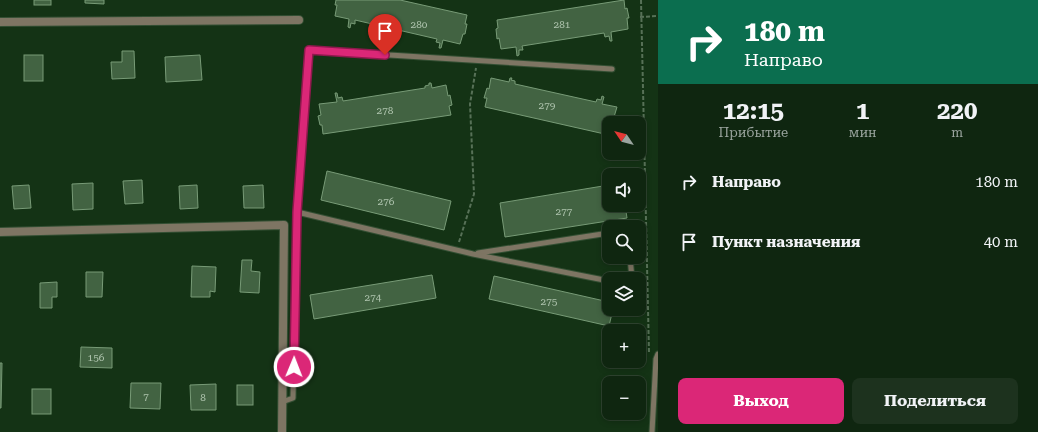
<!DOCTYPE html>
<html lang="ru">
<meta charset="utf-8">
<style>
body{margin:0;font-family:"Roboto Serif",serif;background:#1d321e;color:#f1f3f6;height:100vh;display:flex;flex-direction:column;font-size:15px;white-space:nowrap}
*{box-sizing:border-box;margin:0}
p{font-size:13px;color:#9ba59f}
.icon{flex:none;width:22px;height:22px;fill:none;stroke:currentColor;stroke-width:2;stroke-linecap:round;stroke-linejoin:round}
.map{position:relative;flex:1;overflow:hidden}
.sheet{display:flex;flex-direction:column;background:#0f2610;width:380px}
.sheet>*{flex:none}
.guide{background:#0b6e4f;color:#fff;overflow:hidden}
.needle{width:26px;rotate:305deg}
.controls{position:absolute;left:602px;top:116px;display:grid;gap:8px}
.controls a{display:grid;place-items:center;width:44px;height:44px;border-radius:8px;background:#0f2610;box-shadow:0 2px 6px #0003,0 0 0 1px #2f4330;font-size:20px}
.pin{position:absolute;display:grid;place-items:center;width:34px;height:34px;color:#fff;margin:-41px -17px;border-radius:50% 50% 50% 0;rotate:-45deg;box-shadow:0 0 4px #0007}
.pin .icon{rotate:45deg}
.me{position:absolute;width:44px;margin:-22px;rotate:1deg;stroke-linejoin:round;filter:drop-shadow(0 0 3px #0008)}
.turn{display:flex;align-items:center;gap:14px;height:84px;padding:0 20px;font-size:18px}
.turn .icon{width:52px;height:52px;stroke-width:2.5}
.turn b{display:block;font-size:28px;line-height:34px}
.eta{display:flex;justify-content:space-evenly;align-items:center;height:68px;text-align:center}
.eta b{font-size:24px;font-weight:700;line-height:28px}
.button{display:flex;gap:8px;margin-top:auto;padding:8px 20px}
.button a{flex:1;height:46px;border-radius:8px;background:#db2777;color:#fff;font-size:16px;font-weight:700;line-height:46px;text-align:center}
.button a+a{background:#1d321e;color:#f1f3f6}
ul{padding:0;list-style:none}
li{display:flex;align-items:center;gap:12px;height:60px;padding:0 20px}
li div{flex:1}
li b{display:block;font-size:15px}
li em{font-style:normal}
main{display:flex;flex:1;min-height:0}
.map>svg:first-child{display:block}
</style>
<main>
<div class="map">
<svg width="658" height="432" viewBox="0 0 658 432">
<rect width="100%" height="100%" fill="#143315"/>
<g fill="#426342" stroke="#789b77">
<rect x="34" y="0" width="17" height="5"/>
<polygon points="85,0 104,0 104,4 85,3"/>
<polygon points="336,0 400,0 467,15 465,24 467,24 465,34 463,34 460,44 443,40 441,48 439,48 440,43 436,42 437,39 355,20 355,24 351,23 350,28 348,27 349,19 335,16 337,5 335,5"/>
<polygon points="624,0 625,9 627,8 629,18 627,18 628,29 611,32 612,41 610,41 609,36 605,37 604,33 522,46 523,50 519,50 519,55 517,56 516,47 501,49 499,38 497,39 496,29 498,28 497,20"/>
<polygon points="122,51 134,51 135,78 112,79 111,62 122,62"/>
<rect x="24" y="55" width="19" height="26"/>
<polygon points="200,55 202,80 166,82 165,57"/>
<polygon points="491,78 509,82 510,78 512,78 511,80 515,81 515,84 596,102 597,99 601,100 602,96 604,97 602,104 617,107 614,117 617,118 616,123 609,123 609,135 485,107 487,98 484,98 487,88 489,89"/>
<polygon points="429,83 431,83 432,88 446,85 448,96 450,95 452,105 449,106 451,115 323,134 322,125 320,125 318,116 321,115 319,104 337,102 335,93 337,93 338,98 342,97 343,101 425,88 425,86 429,85"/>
<polygon points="327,171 451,201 444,230 321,200"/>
<polygon points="142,180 143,203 125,204 123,181"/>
<polygon points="93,183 93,209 73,210 72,184"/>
<polygon points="29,185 31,208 14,209 12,186"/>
<polygon points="197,185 198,208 180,209 179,186"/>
<polygon points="263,185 264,208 244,208 243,186"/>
<polygon points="609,185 609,205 625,205 627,218 505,237 500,203"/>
<polygon points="242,260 252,260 251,271 260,272 259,293 240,292"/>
<polygon points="192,266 216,267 215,292 210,291 210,297 191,297"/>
<polygon points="86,272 103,272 102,297 86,297"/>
<polygon points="432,275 436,298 314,319 310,295"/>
<polygon points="494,276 609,302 609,309 613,309 609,326 489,299"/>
<polygon points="57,282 57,297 52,297 52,308 40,308 40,283"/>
<polygon points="81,347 112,348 112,368 80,367"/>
<polygon points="0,363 2,363 1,408 0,408"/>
<polygon points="131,383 161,383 160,409 130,408"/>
<polygon points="216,384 216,410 191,410 190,385"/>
<rect x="237" y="385" width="16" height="20"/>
<rect x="32" y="389" width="19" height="25"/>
</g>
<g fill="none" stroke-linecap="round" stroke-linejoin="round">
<g stroke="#334f33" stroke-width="7">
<g id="lane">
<polyline points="297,212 309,50 612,69"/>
<polyline points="478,253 609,233"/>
<polyline points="630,257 632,279"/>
<polyline points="282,402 293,398 297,212 473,254 609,281"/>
<polyline points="652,432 656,359 658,354"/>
</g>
</g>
<g stroke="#334f33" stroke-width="10">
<g id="street">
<polyline points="0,22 299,20"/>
<polyline points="0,232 284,225 282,432"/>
</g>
</g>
<g stroke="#577157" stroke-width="2" stroke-dasharray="4 2" stroke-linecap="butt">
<polyline points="641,0 649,353"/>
<polyline points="640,17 658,16"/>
<polyline points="459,242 474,194 470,104 476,68"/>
</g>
<use href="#lane" stroke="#7e7563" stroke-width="5"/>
<use href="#street" stroke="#7e7563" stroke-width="8"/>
</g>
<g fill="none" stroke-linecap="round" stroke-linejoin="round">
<g stroke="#8e194d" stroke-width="10">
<polyline id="route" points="294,367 297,212 309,50 385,55"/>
</g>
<use href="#route" stroke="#db2777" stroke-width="7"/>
</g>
<g text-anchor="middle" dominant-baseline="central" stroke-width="3" stroke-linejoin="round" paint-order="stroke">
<g font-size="10" fill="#afc4ae">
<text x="419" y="24">280</text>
<text x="562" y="24">281</text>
<text x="547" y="105">279</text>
<text x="385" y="110">278</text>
<text x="386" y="201">276</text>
<text x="564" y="211">277</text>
<text x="373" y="297">274</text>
<text x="549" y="301">275</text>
<text x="96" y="357">156</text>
<text x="146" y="396">7</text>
<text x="203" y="397">8</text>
</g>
</g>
</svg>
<div class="controls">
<a><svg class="needle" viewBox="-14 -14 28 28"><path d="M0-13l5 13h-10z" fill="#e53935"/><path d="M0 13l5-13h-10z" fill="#9ba59f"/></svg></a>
<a><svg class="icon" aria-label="sound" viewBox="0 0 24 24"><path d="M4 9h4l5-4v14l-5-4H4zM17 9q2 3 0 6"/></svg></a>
<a><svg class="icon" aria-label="search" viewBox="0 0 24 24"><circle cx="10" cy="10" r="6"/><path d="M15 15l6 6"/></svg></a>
<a><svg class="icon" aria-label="layers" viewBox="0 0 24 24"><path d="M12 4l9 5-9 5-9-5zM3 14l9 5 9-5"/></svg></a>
<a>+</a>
<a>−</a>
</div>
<div class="pin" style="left:385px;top:55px;background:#d93025"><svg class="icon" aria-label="arrive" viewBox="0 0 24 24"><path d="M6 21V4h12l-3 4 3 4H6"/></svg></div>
<svg class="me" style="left:294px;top:367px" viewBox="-20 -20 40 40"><circle r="17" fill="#db2777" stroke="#fff" stroke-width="3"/><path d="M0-11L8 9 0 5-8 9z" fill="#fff"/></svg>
</div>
<section class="sheet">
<div class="guide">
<div class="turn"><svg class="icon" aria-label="right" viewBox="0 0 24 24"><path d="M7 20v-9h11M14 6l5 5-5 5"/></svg><div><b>180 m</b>Направо</div></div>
</div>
<div class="eta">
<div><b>12:15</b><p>Прибытие</p></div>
<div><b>1</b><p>мин</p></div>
<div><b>220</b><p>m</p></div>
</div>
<ul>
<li><svg class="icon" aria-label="right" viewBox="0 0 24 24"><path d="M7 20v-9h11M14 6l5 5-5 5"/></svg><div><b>Направо</b></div><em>180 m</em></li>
<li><svg class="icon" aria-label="arrive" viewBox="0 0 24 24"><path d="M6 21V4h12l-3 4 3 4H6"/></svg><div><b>Пункт назначения</b></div><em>40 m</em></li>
</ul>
<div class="button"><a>Выход</a><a>Поделиться</a></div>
</section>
</main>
